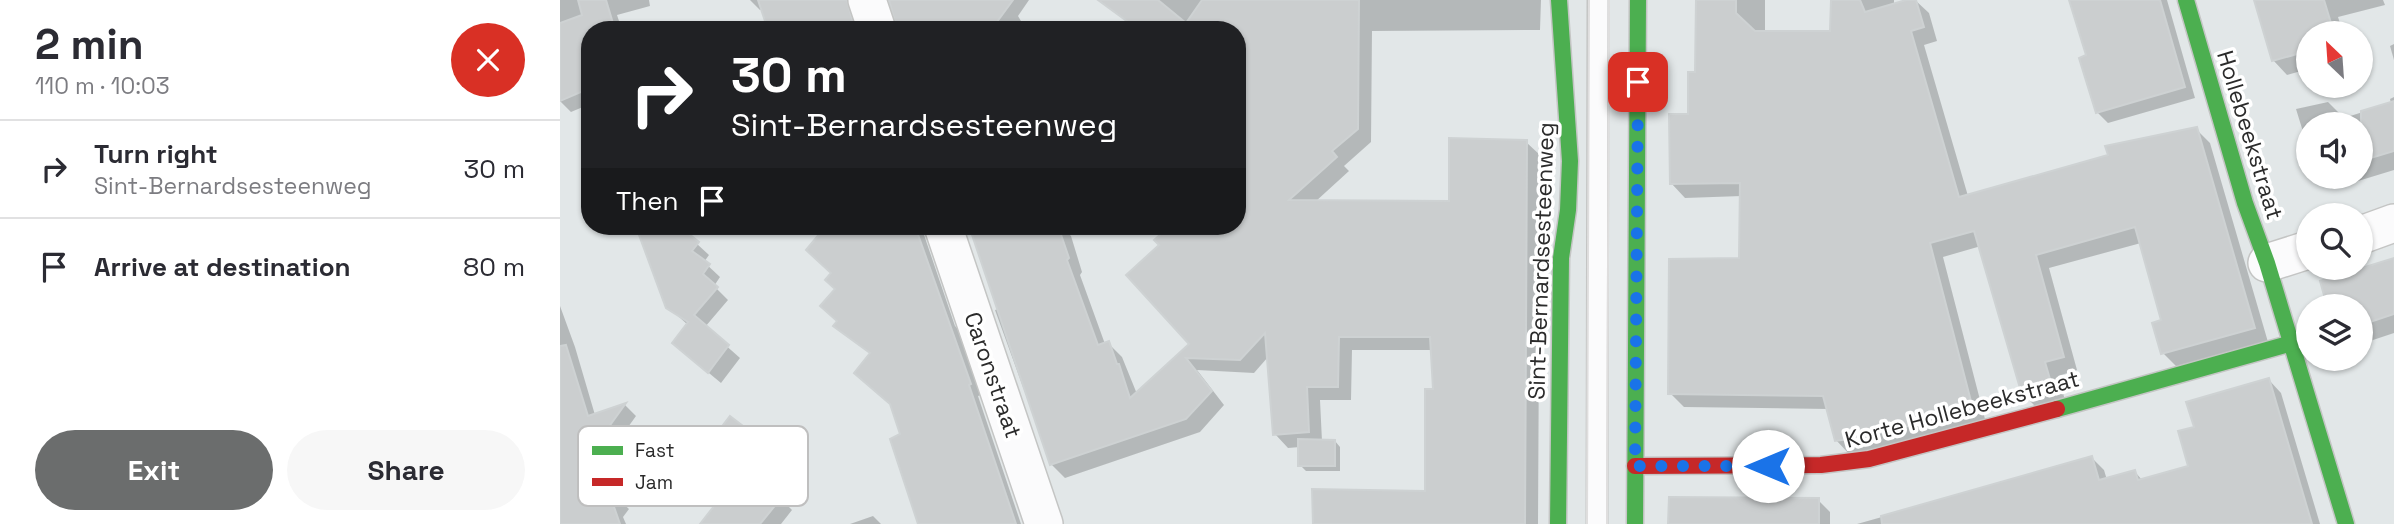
<!DOCTYPE html>
<meta charset="utf-8">
<style>
body{margin:0;font-family:"Space Grotesk",sans-serif;background:#f7f7f7;color:#2b2b33;height:100vh;display:flex;flex-direction:column;font-size:26px;white-space:nowrap}
*{box-sizing:border-box;margin:0}
p{font-size:23px;color:#7c7c81}
.icon{flex:none;width:38px;height:38px;fill:none;stroke:currentColor;stroke-width:2;stroke-linecap:round;stroke-linejoin:round}
.map{position:relative;flex:1;overflow:hidden}
.sheet{display:flex;flex-direction:column;background:#fff;width:560px}
.sheet>*{flex:none}
.hud{position:absolute;left:21px;top:21px;width:665px;height:214px;border-radius:28px;box-shadow:0 2px 5px #0004;background:#202124;color:#fff;overflow:hidden}
.needle{width:46px;rotate:335deg}
.controls{position:absolute;left:1736px;top:21px;display:grid;gap:14px}
.controls a{display:grid;place-items:center;width:77px;height:77px;border-radius:50%;background:#fff;box-shadow:0 2px 5px #0004;font-size:35px}
.pin{position:absolute;display:grid;place-items:center;width:60px;height:60px;color:#fff;margin:-30px;border-radius:14px;box-shadow:0 4px 10px #0006}
.me{position:absolute;width:77px;margin:-38px;rotate:270deg;stroke-linejoin:round;filter:drop-shadow(0 0 5px #0008)}
.turn{display:flex;align-items:center;gap:24px;height:147px;padding:0 35px;font-size:32px}
.turn .icon{width:91px;height:91px;stroke-width:2.5}
.turn b{display:block;font-size:49px;line-height:60px}
.then{display:flex;align-items:center;height:66px;padding:0 35px;background:#0003;gap:14px;font-size:26px}
.round{display:grid;place-items:center;flex:none;width:74px;height:74px;border-radius:37px;background:#f7f7f7}
.overview{display:flex;align-items:center;justify-content:space-between;height:119px;padding:0 35px}
h1{font-size:42px;font-weight:800;line-height:52px}
.button{display:flex;gap:14px;margin-top:auto;padding:14px 35px}
.button a{flex:1;height:80px;border-radius:42px;background:#6b6d6d;color:#fff;font-size:28px;font-weight:800;line-height:80px;text-align:center}
.button a+a{background:#f7f7f7;color:#2b2b33}
ul{padding:0;list-style:none}
li{display:flex;align-items:center;gap:21px;height:98px;padding:0 35px;border-top:2px solid #e1e1e2}
li div{flex:1}
li b{display:block;font-size:26px}
li em{font-style:normal}
main{display:flex;flex:1;min-height:0}
.map>svg:first-child{display:block}
</style>
<main>
<section class="sheet">
<div class="overview"><div><h1>2 min</h1><p>110 m · 10:03</p></div><a class="round" style="background:#d93025;color:#fff"><svg class="icon" aria-label="close" viewBox="0 0 24 24"><path d="M6 6l12 12M18 6L6 18"/></svg></a></div>
<ul>
<li><svg class="icon" aria-label="right" viewBox="0 0 24 24"><path d="M7 20v-9h11M14 6l5 5-5 5"/></svg><div><b>Turn right</b><p>Sint-Bernardsesteenweg</p></div><em>30 m</em></li>
<li><svg class="icon" aria-label="arrive" viewBox="0 0 24 24"><path d="M6 21V4h12l-3 4 3 4H6"/></svg><div><b>Arrive at destination</b></div><em>80 m</em></li>
</ul>
<div class="button"><a>Exit</a><a>Share</a></div>
</section>
<div class="map">
<svg width="1834" height="524" viewBox="0 0 1834 524">
<rect width="100%" height="100%" fill="#e2e7e8"/>
<g fill="#0003">
<polygon points="0,0 89,0 90,6 57,15 62,30 30,30 30,104 11,112 0,101"/>
<polygon points="190,0 285,0 297,30 210,30 203,9 200,10"/>
<polygon points="334,0 469,0 458,16 461,21 454,30 344,30"/>
<polygon points="541,0 981,0 980,30 812,31 811,142 784,166 789,171 755,202 891,203 966,142 980,155 978,524 755,524 867,493 875,391 873,350 792,350 791,400 760,400 762,441 775,441 780,447 780,471 746,471 740,465 740,447 728,448 715,434 708,357 694,373 637,370 664,405 640,432 505,478 491,464 435,310 439,309 411,226 501,226 511,236 522,272 520,275 545,344 548,343 562,357 577,394 632,344 602,245 597,240 612,226 677,226 677,30 577,30"/>
<polygon points="1137,0 1205,0 1205,32 1272,33 1272,0 1334,0 1334,6 1355,0 1369,13 1377,41 1364,45 1408,196 1550,156 1636,129 1650,143 1708,342 1617,367 1603,353 1603,321 1581,243 1489,268 1517,370 1498,376 1505,400 1477,408 1463,394 1421,246 1383,257 1426,423 1290,455 1276,440 1268,409 1124,407 1110,393 1181,260 1182,196 1125,198 1111,183 1130,116 1137,74"/>
<polygon points="1511,0 1607,0 1635,98 1548,123 1537,112 1528,57"/>
<polygon points="1696,0 1823,0 1825,5 1778,17 1783,33 1748,33 1748,69 1727,75 1713,60"/>
<polygon points="1834,44 1834,60 1830,46"/>
<polygon points="1834,97 1834,170 1772,189 1759,177 1801,177 1801,124 1748,124 1748,148 1736,109 1768,102 1784,118 1831,103 1830,99"/>
<polygon points="91,226 122,226 124,232 149,255 144,262 160,277 154,286 168,300 145,327 180,358 161,383 126,354 128,325 108,307"/>
<polygon points="268,226 361,226 395,326 404,335 424,394 418,396 461,524 360,524 343,435 311,354 275,326 278,321 273,273 249,250"/>
<polygon points="1834,260 1834,333 1801,344 1801,306 1762,306 1769,304"/>
<polygon points="0,306 15,347 35,415 65,405 76,416 43,462 56,497 69,509 63,517 66,524 0,524"/>
<polygon points="1709,380 1721,393 1760,524 1297,524 1532,458 1544,470 1547,480 1575,472 1583,481 1630,467 1636,428"/>
<polygon points="170,419 235,471 216,494 232,510 221,524 143,524 167,493"/>
<polygon points="1258,500 1270,512 1270,524 1110,524"/>
<polygon points="313,516 321,524 290,524"/>
</g>
<g fill="#cbcecf" stroke="#ced2d3" stroke-width="2">
<polygon points="18,0 46,0 55,30 30,30 30,88 0,101 0,23 22,15"/>
<polygon points="198,0 287,0 295,30 208,30"/>
<polygon points="329,0 453,0 431,30 337,30"/>
<polygon points="538,0 598,0 626,23 642,0 799,0 798,129 772,151 777,157 729,200 889,201 889,138 967,140 965,524 753,524 752,489 865,491 865,389 873,389 870,337 779,337 778,387 747,387 749,432 713,435 705,333 680,360 626,358 652,391 626,419 490,465 409,226 498,226 509,258 507,260 538,345 549,341 557,364 559,364 570,398 629,344 566,275 599,245 594,240 610,226 677,226 677,30 579,30"/>
<polygon points="1136,0 1176,0 1176,13 1195,31 1270,31 1271,0 1300,0 1305,12 1346,0 1356,0 1364,27 1351,31 1399,197 1548,155 1545,146 1637,127 1695,328 1601,354 1592,323 1601,320 1575,227 1476,255 1504,357 1485,362 1492,386 1462,395 1414,231 1370,243 1413,409 1305,437 1275,441 1263,396 1108,394 1109,259 1179,258 1180,183 1110,184 1109,114 1128,114 1128,72 1135,72"/>
<polygon points="1509,0 1600,0 1625,87 1536,113 1519,58 1526,55"/>
<polygon points="1694,0 1764,0 1774,33 1748,33 1748,51 1712,61"/>
<polygon points="1834,101 1834,151 1801,161 1801,111"/>
<polygon points="98,226 119,226 139,242 132,251 150,264 143,274 158,287 134,315 169,345 148,373 112,343 128,322 106,308 79,235"/>
<polygon points="266,226 355,226 411,384 409,385 456,524 358,524 330,439 340,434 330,404 294,373 310,353 273,326 277,321 260,306 275,289 265,280 271,273 246,250"/>
<polygon points="1834,258 1834,314 1810,322 1807,315 1801,317 1801,306 1767,306 1760,281"/>
<polygon points="6,345 28,416 66,403 33,449 47,488 58,497 53,504 60,524 0,524 0,346"/>
<polygon points="1709,378 1752,524 1322,524 1321,516 1532,456 1539,480 1575,470 1578,480 1628,466 1618,431 1634,427 1626,402"/>
<polygon points="170,416 225,458 204,483 222,497 200,524 140,524 165,492 145,473 147,469 136,460"/>
<polygon points="738,439 775,440 775,466 738,466"/>
<polygon points="1109,497 1259,498 1259,524 1108,524"/>
</g>
<g fill="none" stroke-linecap="round" stroke-linejoin="round">
<g stroke="#c4c5c4" stroke-width="23">
<polyline id="lane" points="1037,524 1038,0"/>
</g>
<g stroke="#c4c5c4" stroke-width="40">
<g id="street">
<polyline points="307,0 317,30"/>
<polyline points="383,226 484,524"/>
<polyline points="1801,235 1834,223"/>
<polyline points="1707,263 1748,250"/>
</g>
</g>
<g stroke="#c4c5c4" stroke-width="19">
<g id="fast">
<polyline points="1626,0 1685,203 1707,263 1786,524"/>
<polyline points="1497,409 1732,343"/>
<polyline points="998,524 1001,258 1008,210 1010,161 999,0"/>
<polyline points="1075,524 1078,0"/>
</g>
</g>
<g stroke="#c4c5c4" stroke-width="19">
<polyline id="jam" points="1075,466 1261,465 1309,459 1497,409"/>
</g>
<use href="#lane" stroke="#fbfbfc" stroke-width="19"/>
<use href="#street" stroke="#fbfbfc" stroke-width="37"/>
<use href="#fast" stroke="#4caf50" stroke-width="16"/>
<use href="#jam" stroke="#c62828" stroke-width="16"/>
<g stroke="#dfdede" stroke-width="2">
<polyline points="1027,524 1029,0"/>
<polyline points="1047,524 1049,0"/>
</g>
</g>
<g fill="none" stroke-linecap="round" stroke-linejoin="round">
<polyline stroke="#1a73e8" stroke-width="12" stroke-dasharray="0 21.6" points="1078,82 1075,466 1208,466"/>
</g>
<g text-anchor="middle" dominant-baseline="central" stroke-width="7" stroke-linejoin="round" paint-order="stroke">
<g font-size="23" fill="#2b2b2b" stroke="#fff">
<text transform="translate(1690 135) rotate(73)">Hollebeekstraat</text>
<text transform="translate(981 261) rotate(-88)">Sint-Bernardsesteenweg</text>
<text transform="translate(433 375) rotate(71)">Caronstraat</text>
<text transform="translate(1402 409) rotate(-15)">Korte Hollebeekstraat</text>
</g>
</g>
<rect x="18" y="426" width="230" height="80" rx="10" fill="#fff" stroke="#bfbfbf" stroke-width="2"/>
<rect x="32" y="446" width="31" height="9" fill="#4caf50"/>
<rect x="32" y="478" width="31" height="8" fill="#c62828"/>
<g font-size="19" fill="#2b2b2b">
<text x="75" y="457">Fast</text>
<text x="75" y="489">Jam</text>
</g>
</svg>
<div class="controls">
<a><svg class="needle" viewBox="-14 -14 28 28"><path d="M0-13l5 13h-10z" fill="#e53935"/><path d="M0 13l5-13h-10z" fill="#7c7c81"/></svg></a>
<a><svg class="icon" aria-label="sound" viewBox="0 0 24 24"><path d="M4 9h4l5-4v14l-5-4H4zM17 9q2 3 0 6"/></svg></a>
<a><svg class="icon" aria-label="search" viewBox="0 0 24 24"><circle cx="10" cy="10" r="6"/><path d="M15 15l6 6"/></svg></a>
<a><svg class="icon" aria-label="layers" viewBox="0 0 24 24"><path d="M12 4l9 5-9 5-9-5zM3 14l9 5 9-5"/></svg></a>
</div>
<div class="pin" style="left:1078px;top:82px;background:#d93025"><svg class="icon" aria-label="arrive" viewBox="0 0 24 24"><path d="M6 21V4h12l-3 4 3 4H6"/></svg></div>
<svg class="me" style="left:1208px;top:466px" viewBox="-20 -20 40 40"><circle r="19" fill="#fff"/><path d="M0-13L10 11 0 6-10 11z" fill="#1a73e8"/></svg>
<div class="hud">
<div class="turn"><svg class="icon" aria-label="right" viewBox="0 0 24 24"><path d="M7 20v-9h11M14 6l5 5-5 5"/></svg><div><b>30 m</b>Sint-Bernardsesteenweg</div></div>
<div class="then">Then<svg class="icon" aria-label="arrive" viewBox="0 0 24 24"><path d="M6 21V4h12l-3 4 3 4H6"/></svg></div>
</div>
</div>
</main>
